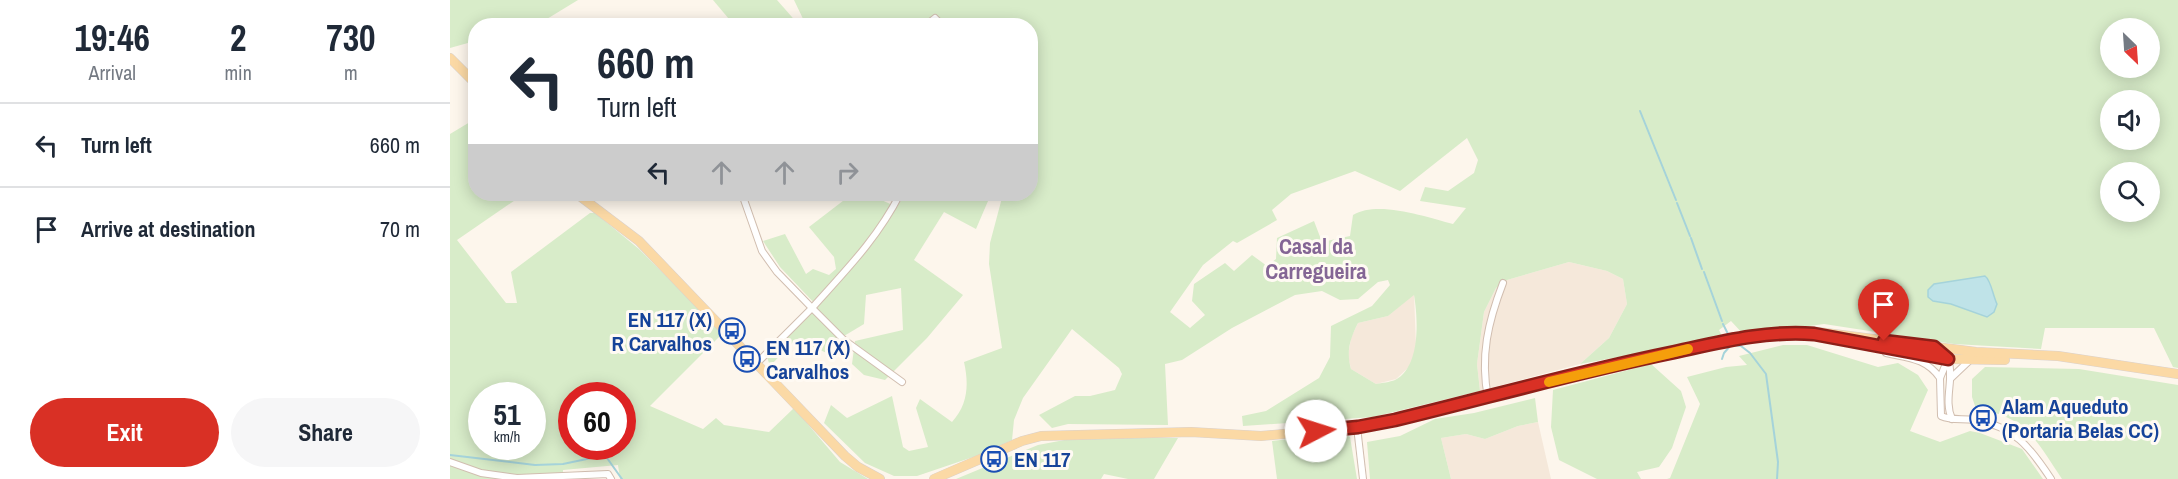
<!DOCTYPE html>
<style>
body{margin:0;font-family:"Archivo Narrow",sans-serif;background:#f6f6f7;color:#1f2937;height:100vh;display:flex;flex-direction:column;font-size:22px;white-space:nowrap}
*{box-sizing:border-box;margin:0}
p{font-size:20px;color:#747a83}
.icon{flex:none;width:33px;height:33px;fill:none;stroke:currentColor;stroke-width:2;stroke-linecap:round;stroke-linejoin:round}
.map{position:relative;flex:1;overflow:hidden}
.details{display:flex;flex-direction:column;background:#fff;width:450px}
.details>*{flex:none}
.top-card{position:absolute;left:18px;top:18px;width:570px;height:183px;border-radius:24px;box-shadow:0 3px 15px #0003;background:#fff;color:#1f2937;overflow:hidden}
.needle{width:39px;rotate:155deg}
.fabs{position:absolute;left:1650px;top:18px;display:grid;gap:12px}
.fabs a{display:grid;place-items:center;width:60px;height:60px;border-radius:50%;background:#fff;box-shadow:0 3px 15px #0003;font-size:30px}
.speed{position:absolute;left:18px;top:382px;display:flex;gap:12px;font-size:30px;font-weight:700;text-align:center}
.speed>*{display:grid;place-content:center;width:78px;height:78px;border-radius:50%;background:#fff;box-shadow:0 3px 15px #0003;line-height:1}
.speed small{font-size:15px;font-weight:400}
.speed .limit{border:9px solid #d22;background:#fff;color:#111}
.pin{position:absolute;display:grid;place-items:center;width:51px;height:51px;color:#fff;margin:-62px -26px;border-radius:50% 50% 50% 0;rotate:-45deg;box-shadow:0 0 6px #0007}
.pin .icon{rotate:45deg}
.me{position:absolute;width:66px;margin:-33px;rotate:85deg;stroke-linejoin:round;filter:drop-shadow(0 0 4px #0008)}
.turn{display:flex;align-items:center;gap:21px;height:126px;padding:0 30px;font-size:27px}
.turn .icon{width:78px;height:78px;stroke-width:2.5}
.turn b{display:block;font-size:42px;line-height:51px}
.lanes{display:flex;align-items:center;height:57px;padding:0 30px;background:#0003;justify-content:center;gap:30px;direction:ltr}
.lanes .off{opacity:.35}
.eta{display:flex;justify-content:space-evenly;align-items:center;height:102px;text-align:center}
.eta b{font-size:36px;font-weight:700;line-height:42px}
.button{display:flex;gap:12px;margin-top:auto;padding:12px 30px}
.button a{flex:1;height:69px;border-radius:36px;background:#d93025;color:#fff;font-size:24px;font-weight:700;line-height:69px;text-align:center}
.button a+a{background:#f6f6f7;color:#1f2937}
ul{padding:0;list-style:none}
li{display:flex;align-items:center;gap:18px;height:84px;padding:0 30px;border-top:2px solid #e0e1e3}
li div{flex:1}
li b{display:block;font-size:22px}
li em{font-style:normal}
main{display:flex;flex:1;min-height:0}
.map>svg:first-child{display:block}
</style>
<main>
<section class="details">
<div class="eta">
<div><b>19:46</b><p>Arrival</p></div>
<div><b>2</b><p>min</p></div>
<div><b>730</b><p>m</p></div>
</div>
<ul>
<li><svg class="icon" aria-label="left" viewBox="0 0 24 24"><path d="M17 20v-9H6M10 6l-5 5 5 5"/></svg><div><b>Turn left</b></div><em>660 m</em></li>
<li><svg class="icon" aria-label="arrive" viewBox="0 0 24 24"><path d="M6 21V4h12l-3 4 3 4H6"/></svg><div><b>Arrive at destination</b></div><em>70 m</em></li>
</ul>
<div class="button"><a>Exit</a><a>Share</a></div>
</section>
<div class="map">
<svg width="1728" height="479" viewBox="0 0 1728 479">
<rect width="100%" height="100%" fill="#fdf6ec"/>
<g fill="#f5e8da">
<polygon points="1119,262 1157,271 1173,279 1177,304 1159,338 1130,364 1030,391 1027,364 1034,312 1046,288 1057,280"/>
<polygon points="964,294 966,347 961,365 946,379 926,384 901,369 898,356 901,338 908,323 938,316"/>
<polygon points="1088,422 1101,479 1001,479 991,438 1016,434 1035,439 1068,426"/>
</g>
<g fill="#d8ecc9" fill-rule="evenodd">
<polygon points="0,0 128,0 87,25 26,26 25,41 0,48"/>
<polygon points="263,0 327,0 349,25 284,25"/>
<path d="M344 0H1728V368L1723 367 1704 328H1595L1591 349 1504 344 1374 324 1294 335 1281 321 1269 330 1273 338 1130 364 1159 338 1177 304 1173 279 1157 271 1119 262 1057 280 1046 288 1034 312 1027 364 1030 391 923 417 793 426 792 416 816 411 869 378 880 357 881 326 922 306 940 285 938 280 928 282 908 299 890 300 872 291 845 295 782 328 732 360 715 364 718 425 618 424 602 428 589 415 625 396H640L665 390 672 374 669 368 622 329 573 398 564 420 562 440 529 455 467 476H444L415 463 374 423 381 405 397 418 442 396 453 447 459 451 478 447 466 408 470 399 502 422C518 405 519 384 514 362L552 348 539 264 540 243 553 194H580V26L356 25ZM1660 28H1700V68H1660ZM1660 100H1700V140H1660ZM1017 138 1028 160 1024 173 998 191 975 187 970 201 1016 208 1003 224C976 217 928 200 903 215L900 236 872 242 864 221 827 238 826 259 817 266 802 255 784 271 775 263 744 284 742 301 755 315 740 328 720 312 753 265 783 241 787 243 827 220 822 210 841 194 905 171 950 191ZM1660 172H1700V212H1660ZM964 295C968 318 971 367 945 380 940 382 932 383 926 384L901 369C896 351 900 339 908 323L938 316Z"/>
<path d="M25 119 26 194H74L7 240 56 303H67L61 272 140 213H145L189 249 273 333 200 406 253 429 266 418 274 425 319 432 344 408 390 462 418 479H170L168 465 113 470V479H0V134ZM32 396H82V447H32ZM122 396H172V447H122Z"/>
<polygon points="402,194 418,194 447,207 455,194 541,194 526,229 494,212 464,260 513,295 477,338 435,380 414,375 402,364 405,341 453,330 451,288 416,295 414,324 384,342 381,355 346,339 320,366 317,357 368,307 330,267 313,241 335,234 356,274 363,269 379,275 386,269 384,257 359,227"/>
<polygon points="1333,345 1357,345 1428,367 1448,363 1468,375 1478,390 1460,431 1490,442 1520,431 1530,433 1572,449 1593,479 1217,479 1220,478 1250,404 1237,377 1276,367 1297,365 1289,356"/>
<polygon points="1201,364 1231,391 1236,407 1222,448 1209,467 1187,472 1191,479 1147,479 1109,460 1101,427 1103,390"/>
<path d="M1535 367 1629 369 1728 385V479H1612C1587 441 1575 415 1526 409L1522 397V379Z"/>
<polygon points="1085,398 1088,422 1068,426 1035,439 1016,434 991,438 1001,479 920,479 917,442 950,436 985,419 1024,413"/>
<polygon points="892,433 900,437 907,479 827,479 822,441"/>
<polygon points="625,438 728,438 704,479 678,479 654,474 651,479 506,479 588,445"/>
</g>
<path fill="#bfe3e8" stroke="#a5d3da" stroke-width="1.5" d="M1535 276C1541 280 1543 296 1547 304L1544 312 1537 317 1501 304 1483 301 1478 297V290L1484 284Z"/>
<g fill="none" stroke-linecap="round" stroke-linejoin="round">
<g stroke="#a5d3da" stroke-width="2">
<polyline points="1190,111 1226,200"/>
<polyline points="1227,203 1240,236"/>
<polyline points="1241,238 1252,269"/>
<polyline points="1254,272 1272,321"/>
<polyline points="1273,324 1279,336"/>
<polyline points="1272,359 1274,353 1281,345 1291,346 1300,353 1316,374 1328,462 1327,479"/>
<polyline points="0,455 85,465 113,464 151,456 157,458 172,479"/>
</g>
<g stroke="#d1beb0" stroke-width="8">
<g id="minor">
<polyline points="475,26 485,18 493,26"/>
<path d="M292 194 312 251 327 272 362 308C396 270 427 239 450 194"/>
<path d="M1436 353C1458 358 1476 358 1490 378"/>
<path d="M1498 359 1490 378 1491 416C1502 421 1513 418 1524 420 1564 426 1580 447 1601 479"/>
<path d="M1498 359C1505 379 1493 399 1502 419"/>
<polyline points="307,363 362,308 394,340 452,382"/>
<polyline points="1501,378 1520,360"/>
<path d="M1038 398C1030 356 1038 322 1053 283"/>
<polyline points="907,427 913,479"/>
<polyline points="0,462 31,473 67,478 158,474 161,479"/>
</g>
</g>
<g stroke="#dad1cd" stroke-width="10">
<g id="primary">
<polyline points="0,58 26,84"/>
<polyline points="127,194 189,241 395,456 408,467 430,479"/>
<polyline points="1405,343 1498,359 1555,360"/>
<polyline points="484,479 572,441 591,436 741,432 811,436 907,427 945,420 1231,350 1295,338 1360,331 1526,352 1608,356 1728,374"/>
</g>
</g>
<use href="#minor" stroke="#fff" stroke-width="6"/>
<use href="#primary" stroke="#fbd9a5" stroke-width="9"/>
</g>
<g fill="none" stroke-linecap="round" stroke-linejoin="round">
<g stroke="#8d1f18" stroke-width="15">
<path id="route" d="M866 431 908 427 945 420C1036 398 1127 372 1220 353 1267 343 1315 330 1364 334L1498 359 1484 347 1434 341"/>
</g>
<use href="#route" stroke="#d93025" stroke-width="10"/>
<polyline stroke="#f59e0b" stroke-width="10" points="1099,382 1238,349"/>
</g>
<defs>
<g id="bus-ring" transform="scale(1.35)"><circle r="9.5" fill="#fffaf3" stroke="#1a4fb4" stroke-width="1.5"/><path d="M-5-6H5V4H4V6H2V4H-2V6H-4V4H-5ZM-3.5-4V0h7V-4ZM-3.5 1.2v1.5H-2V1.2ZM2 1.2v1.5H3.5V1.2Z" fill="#1a4fb4"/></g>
</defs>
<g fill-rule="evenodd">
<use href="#bus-ring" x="282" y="331"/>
<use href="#bus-ring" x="297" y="359"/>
<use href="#bus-ring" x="1533" y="418"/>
<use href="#bus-ring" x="544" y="459"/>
</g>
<g text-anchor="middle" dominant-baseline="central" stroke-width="6" stroke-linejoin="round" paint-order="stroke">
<g font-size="21" font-weight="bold" fill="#164399" stroke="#fffaf3" text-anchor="start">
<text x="262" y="319" text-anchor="end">EN 117 (X)<tspan x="262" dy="24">R Carvalhos</tspan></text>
<text x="316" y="347">EN 117 (X)<tspan x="316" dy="24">Carvalhos</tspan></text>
<text x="1552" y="406">Alam Aqueduto<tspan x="1552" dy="24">(Portaria Belas CC)</tspan></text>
<text x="564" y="459">EN 117</text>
</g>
<g font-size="22" font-weight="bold" fill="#846695" stroke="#fffaf3">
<text x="866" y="246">Casal da<tspan x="866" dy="25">Carregueira</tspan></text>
</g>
</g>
</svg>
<div class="fabs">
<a><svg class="needle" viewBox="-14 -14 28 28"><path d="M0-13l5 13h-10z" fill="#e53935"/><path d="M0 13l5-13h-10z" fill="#747a83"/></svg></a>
<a><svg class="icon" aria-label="sound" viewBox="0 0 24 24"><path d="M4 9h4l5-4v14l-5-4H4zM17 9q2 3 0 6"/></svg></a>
<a><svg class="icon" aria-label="search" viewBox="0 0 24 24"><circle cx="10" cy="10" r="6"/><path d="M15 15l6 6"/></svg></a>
</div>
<div class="speed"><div>51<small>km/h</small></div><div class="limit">60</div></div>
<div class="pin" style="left:1434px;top:341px;background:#d93025"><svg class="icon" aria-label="arrive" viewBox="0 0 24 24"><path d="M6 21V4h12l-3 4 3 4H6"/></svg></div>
<svg class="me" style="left:866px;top:431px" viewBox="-20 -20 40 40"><circle r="19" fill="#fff"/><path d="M0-13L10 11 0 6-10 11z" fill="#d93025"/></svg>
<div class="top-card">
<div class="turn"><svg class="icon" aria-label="left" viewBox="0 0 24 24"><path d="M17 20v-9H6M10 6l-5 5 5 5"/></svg><div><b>660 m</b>Turn left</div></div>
<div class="lanes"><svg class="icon" aria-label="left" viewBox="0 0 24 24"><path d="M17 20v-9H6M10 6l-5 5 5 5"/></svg><svg class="icon off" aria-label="ahead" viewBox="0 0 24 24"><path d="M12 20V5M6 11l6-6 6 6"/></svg><svg class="icon off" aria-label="ahead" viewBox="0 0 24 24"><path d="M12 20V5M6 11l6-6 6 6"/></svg><svg class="icon off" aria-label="right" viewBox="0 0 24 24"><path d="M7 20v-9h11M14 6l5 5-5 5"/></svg></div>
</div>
</div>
</main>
